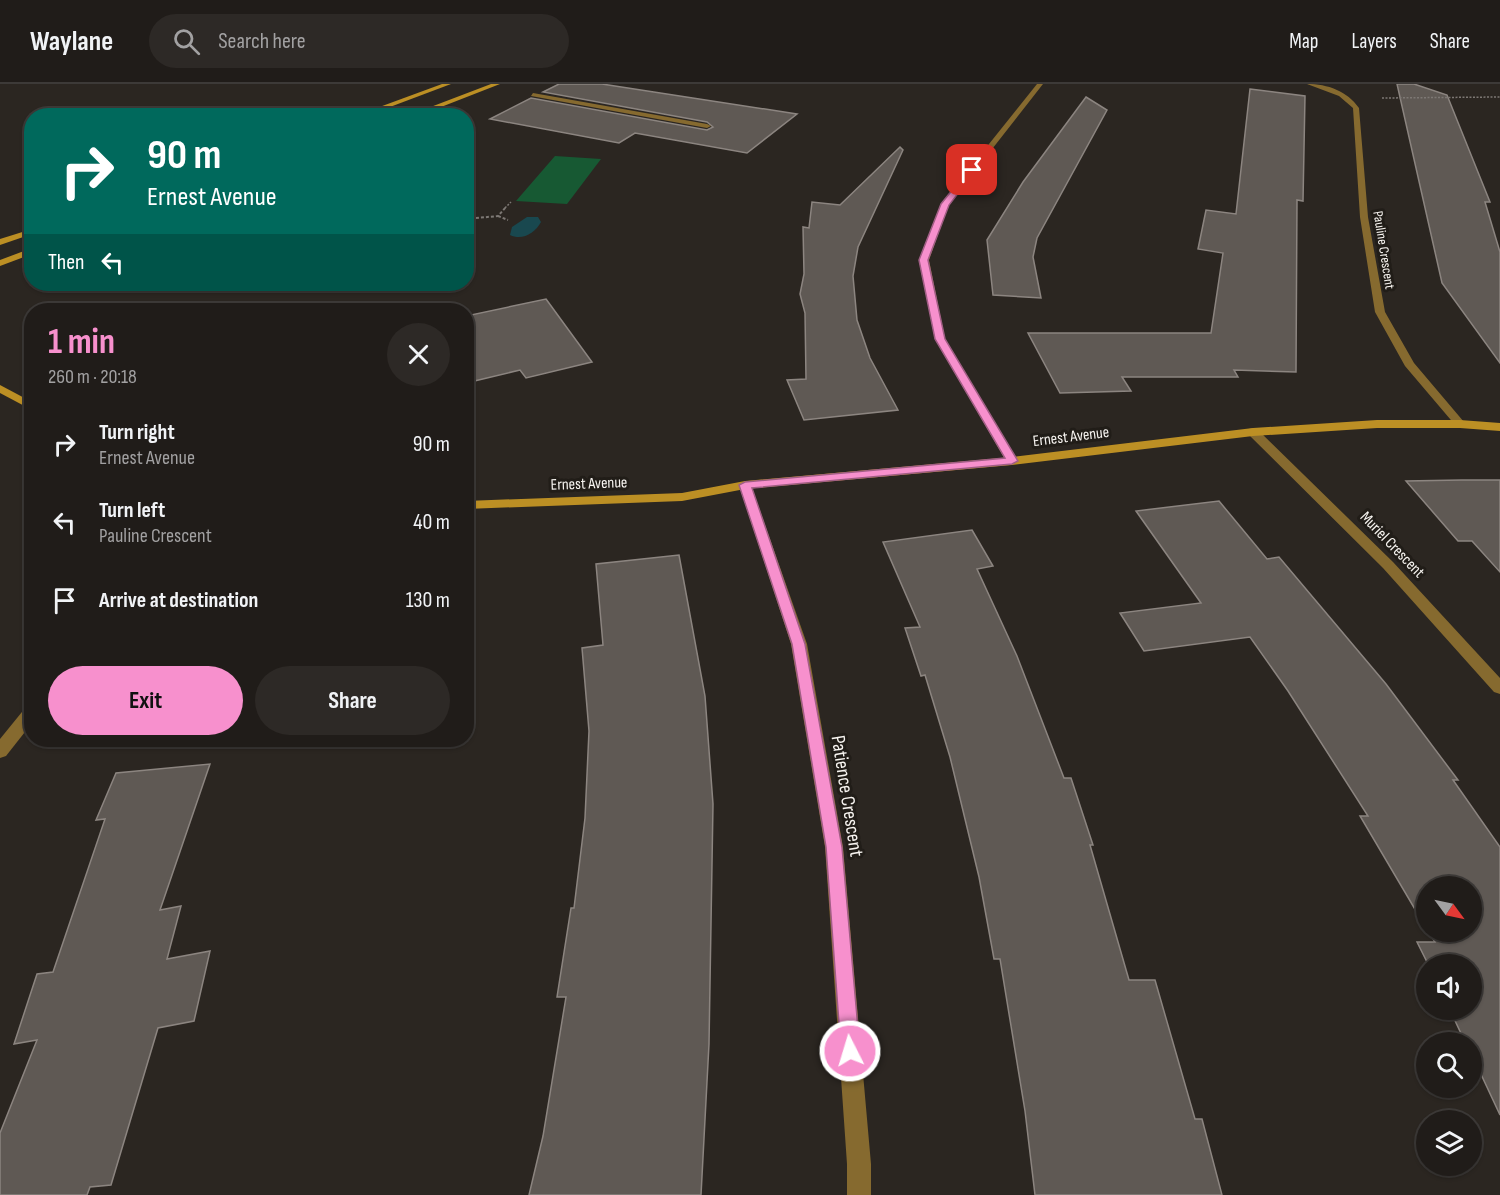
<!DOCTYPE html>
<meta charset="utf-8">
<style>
body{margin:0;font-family:"Sofia Sans Condensed",sans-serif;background:#2d2926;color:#f1f3f6;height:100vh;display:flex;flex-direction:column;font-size:22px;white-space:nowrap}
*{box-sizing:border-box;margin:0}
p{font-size:20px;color:#a2a1a2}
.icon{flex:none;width:33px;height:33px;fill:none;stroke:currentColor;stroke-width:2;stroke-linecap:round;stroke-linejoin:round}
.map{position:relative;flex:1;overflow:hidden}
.sheet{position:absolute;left:24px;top:219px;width:450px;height:444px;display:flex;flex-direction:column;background:#201c19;border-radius:24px;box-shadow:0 2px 4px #0004,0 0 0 2px #3d3a38}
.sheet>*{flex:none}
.guide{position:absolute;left:24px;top:24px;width:450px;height:183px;border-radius:24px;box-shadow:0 2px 4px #0004,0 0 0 2px #3d3a38;background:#00695c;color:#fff;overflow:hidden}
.needle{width:39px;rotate:123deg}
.buttons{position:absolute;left:1416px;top:792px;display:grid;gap:12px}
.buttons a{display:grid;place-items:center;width:66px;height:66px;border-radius:50%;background:#201c19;box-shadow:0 2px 4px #0004,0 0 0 2px #3d3a38;font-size:30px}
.pin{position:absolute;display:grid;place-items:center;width:51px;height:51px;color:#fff;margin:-26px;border-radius:12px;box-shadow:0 3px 9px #0006}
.me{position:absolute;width:66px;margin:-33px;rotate:355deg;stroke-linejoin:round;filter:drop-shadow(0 0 4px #0008)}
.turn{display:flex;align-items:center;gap:21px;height:126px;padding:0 24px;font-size:27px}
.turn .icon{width:78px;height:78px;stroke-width:2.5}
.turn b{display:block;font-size:42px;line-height:51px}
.then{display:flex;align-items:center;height:57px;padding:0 24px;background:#0003;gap:12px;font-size:22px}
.round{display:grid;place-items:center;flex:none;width:63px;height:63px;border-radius:32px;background:#2d2926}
.summary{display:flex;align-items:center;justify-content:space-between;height:102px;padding:0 24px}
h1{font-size:36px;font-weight:700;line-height:45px;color:#f790cd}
.button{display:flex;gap:12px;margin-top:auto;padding:12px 24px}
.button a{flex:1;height:69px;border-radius:36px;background:#f790cd;color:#111;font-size:24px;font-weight:700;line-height:69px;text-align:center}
.button a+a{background:#2d2926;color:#f1f3f6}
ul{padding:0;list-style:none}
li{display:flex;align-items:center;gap:18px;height:78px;padding:0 24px}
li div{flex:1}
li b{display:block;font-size:22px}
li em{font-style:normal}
header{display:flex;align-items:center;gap:36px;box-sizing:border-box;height:84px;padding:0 30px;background:#201c19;border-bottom:2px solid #3d3a38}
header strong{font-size:28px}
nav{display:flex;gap:33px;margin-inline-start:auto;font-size:21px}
.search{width:420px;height:54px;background:#2d2926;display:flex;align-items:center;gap:15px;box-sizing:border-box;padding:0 21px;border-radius:33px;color:#a2a1a2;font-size:22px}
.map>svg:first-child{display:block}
</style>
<header>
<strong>Waylane</strong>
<div class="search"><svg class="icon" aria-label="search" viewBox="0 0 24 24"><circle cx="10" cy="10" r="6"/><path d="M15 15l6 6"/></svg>Search here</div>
<nav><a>Map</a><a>Layers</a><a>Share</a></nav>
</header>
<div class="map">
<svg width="1500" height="1111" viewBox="0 0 1500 1111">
<rect width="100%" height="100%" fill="#2b2621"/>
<polygon fill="#175933" points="555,72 601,75 567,120 516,117"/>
<path fill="#19484f" d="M527 133H538L541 138C535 149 522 157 510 151L512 143Z"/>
<g fill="#5f5954" stroke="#8c8580" stroke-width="1.5">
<polygon points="559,0 602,0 797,30 747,69 635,49 619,59 490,35 531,14 707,46 713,43 707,38 543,8"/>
<polygon points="1397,0 1414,0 1447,11 1490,118 1485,118 1500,168 1500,279 1442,199"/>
<polygon points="1250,5 1305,12 1303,117 1297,116 1296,288 1234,286 1238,293 1122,293 1131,307 1060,309 1028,249 1211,249 1223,169 1198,165 1206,126 1236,130"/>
<polygon points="1086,13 1107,26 1037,154 1033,173 1041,214 993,211 987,156 1023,98"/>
<polygon points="900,63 903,66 858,163 853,192 857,236 870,274 898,326 804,336 787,296 806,295 805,229 800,210 804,190 803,143 809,144 812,118 840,121"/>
<polygon points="546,215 592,278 526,294 520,286 466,299 466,232"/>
<polygon points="1462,396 1500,396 1500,488 1472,457 1458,457 1406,397"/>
<polygon points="1219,417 1267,475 1279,473 1386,600 1458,696 1453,696 1500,763 1500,1031 1472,971 1472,958 1465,958 1450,926 1472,926 1472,880 1428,880 1417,858 1435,858 1429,848 1472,848 1472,802 1426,802 1426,844 1360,732 1368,732 1288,607 1250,553 1144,567 1120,529 1201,519 1136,427"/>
<polygon points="972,446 993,482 977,485 1017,572 1064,694 1071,694 1093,761 1090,761 1129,896 1155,896 1195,1035 1202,1035 1222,1111 1035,1111 1025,1027 1000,875 994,875 979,793 950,673 925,591 921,592 905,544 920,543 883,458"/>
<polygon points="679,471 705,612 713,720 709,960 701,1111 529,1111 543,1052 566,913 557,913 571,824 574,824 585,734 589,647 582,564 603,561 596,480"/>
<polygon points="210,680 160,826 181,822 167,875 210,867 194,937 158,944 111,1101 90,1103 87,1111 0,1111 0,1049 37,956 14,960 37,890 53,888 105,735 96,736 116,689"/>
</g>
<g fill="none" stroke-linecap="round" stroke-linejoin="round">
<g stroke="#7d7874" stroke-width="1.5" stroke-dasharray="2 1.5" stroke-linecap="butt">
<polyline points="1382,14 1500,13"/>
<polyline points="505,124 511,118"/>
</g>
<g stroke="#7d7874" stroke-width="2" stroke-dasharray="3 2" stroke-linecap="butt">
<polyline points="498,132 508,136"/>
<polyline points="466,135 498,132 506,123"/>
</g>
<polygon fill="#866a2f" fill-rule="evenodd" points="533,9 707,40 711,42 707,44 531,12"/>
<g fill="#866a2f" fill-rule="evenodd">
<polygon points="1037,0 1043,0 949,120 929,176 945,255 1018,377 1012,381 1006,377 935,255 919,176 941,120"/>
<path d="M1307 0C1328 0 1347 7 1359 24L1368 133 1385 228 1414 279 1464 338V342H1456L1405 282 1375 228 1360 133 1353 24 1339 12Z"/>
<polygon points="1253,344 1257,345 1393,478 1500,594 1500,610 1494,608 1383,484 1249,351 1249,345"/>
<polygon points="745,397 751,401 807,560 843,763 871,1080 871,1111 847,1111 847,1080 825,763 791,560 739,401"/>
<polygon points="32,621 32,639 6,672 0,674 0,655 26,623"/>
</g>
<g fill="#bc8f24" fill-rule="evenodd">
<polygon points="442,0 451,0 366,32 355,32"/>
<polygon points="491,0 500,0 418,32 407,32"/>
<polygon points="32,145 32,150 0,161 0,155"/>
<polygon points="32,164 32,170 0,182 0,176"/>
<polygon points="0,301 32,318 32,326 0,309"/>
<polygon points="1377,336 1460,336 1500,339 1500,347 1460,344 1377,344 1253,352 1012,381 745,405 682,417 466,425 466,417 682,409 745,397 1012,373 1253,344"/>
</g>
</g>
<polygon fill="#f790cd" stroke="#a15e85" stroke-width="1.5" points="970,84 976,86 949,121 928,176 945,255 1018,377 1012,380 752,404 805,560 842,763 860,967 857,973 850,976 843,973 841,967 826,763 792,560 739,401 745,398 1005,374 935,255 919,176 941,120"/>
<g text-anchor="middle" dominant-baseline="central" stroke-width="6" stroke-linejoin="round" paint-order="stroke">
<g font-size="14" fill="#f7f4f0" stroke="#211d18">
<text transform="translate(1384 166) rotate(81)">Pauline Crescent</text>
</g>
<g font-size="16" fill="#f7f4f0" stroke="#211d18">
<text transform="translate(1071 353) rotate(-7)">Ernest Avenue</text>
<text transform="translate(589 400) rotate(-2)">Ernest Avenue</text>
<text transform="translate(1392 461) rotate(46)">Muriel Crescent</text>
</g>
<g font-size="20" fill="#f7f4f0" stroke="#211d18">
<text transform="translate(847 712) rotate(81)">Patience Crescent</text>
</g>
</g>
</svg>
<div class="buttons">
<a><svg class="needle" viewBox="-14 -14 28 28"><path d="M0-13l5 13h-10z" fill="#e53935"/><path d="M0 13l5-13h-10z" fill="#a2a1a2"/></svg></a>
<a><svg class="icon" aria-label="sound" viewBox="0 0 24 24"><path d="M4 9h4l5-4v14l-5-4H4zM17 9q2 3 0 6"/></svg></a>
<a><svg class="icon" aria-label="search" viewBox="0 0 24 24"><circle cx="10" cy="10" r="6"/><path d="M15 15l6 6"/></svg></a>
<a><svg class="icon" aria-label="layers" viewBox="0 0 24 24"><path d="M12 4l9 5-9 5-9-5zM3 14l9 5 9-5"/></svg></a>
</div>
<div class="pin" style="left:972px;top:86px;background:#d93025"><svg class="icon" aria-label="arrive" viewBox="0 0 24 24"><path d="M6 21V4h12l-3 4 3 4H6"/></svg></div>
<svg class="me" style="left:850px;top:967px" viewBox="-20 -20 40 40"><circle r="17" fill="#f790cd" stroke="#fff" stroke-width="3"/><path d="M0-11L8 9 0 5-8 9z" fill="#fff"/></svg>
<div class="guide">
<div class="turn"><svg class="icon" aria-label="right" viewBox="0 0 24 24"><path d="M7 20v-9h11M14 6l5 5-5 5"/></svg><div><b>90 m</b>Ernest Avenue</div></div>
<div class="then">Then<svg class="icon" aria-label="left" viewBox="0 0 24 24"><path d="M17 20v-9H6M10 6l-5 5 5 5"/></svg></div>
</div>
<section class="sheet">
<div class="summary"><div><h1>1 min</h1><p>260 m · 20:18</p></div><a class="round"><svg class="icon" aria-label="close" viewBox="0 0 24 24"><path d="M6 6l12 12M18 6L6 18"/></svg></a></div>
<ul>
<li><svg class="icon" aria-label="right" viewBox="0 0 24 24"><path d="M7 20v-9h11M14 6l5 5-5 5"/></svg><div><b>Turn right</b><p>Ernest Avenue</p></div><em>90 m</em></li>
<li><svg class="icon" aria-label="left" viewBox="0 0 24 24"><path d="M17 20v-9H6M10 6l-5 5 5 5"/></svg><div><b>Turn left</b><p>Pauline Crescent</p></div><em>40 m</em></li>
<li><svg class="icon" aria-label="arrive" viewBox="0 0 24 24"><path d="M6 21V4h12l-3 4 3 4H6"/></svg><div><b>Arrive at destination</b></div><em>130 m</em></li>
</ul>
<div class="button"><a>Exit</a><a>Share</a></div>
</section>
</div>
